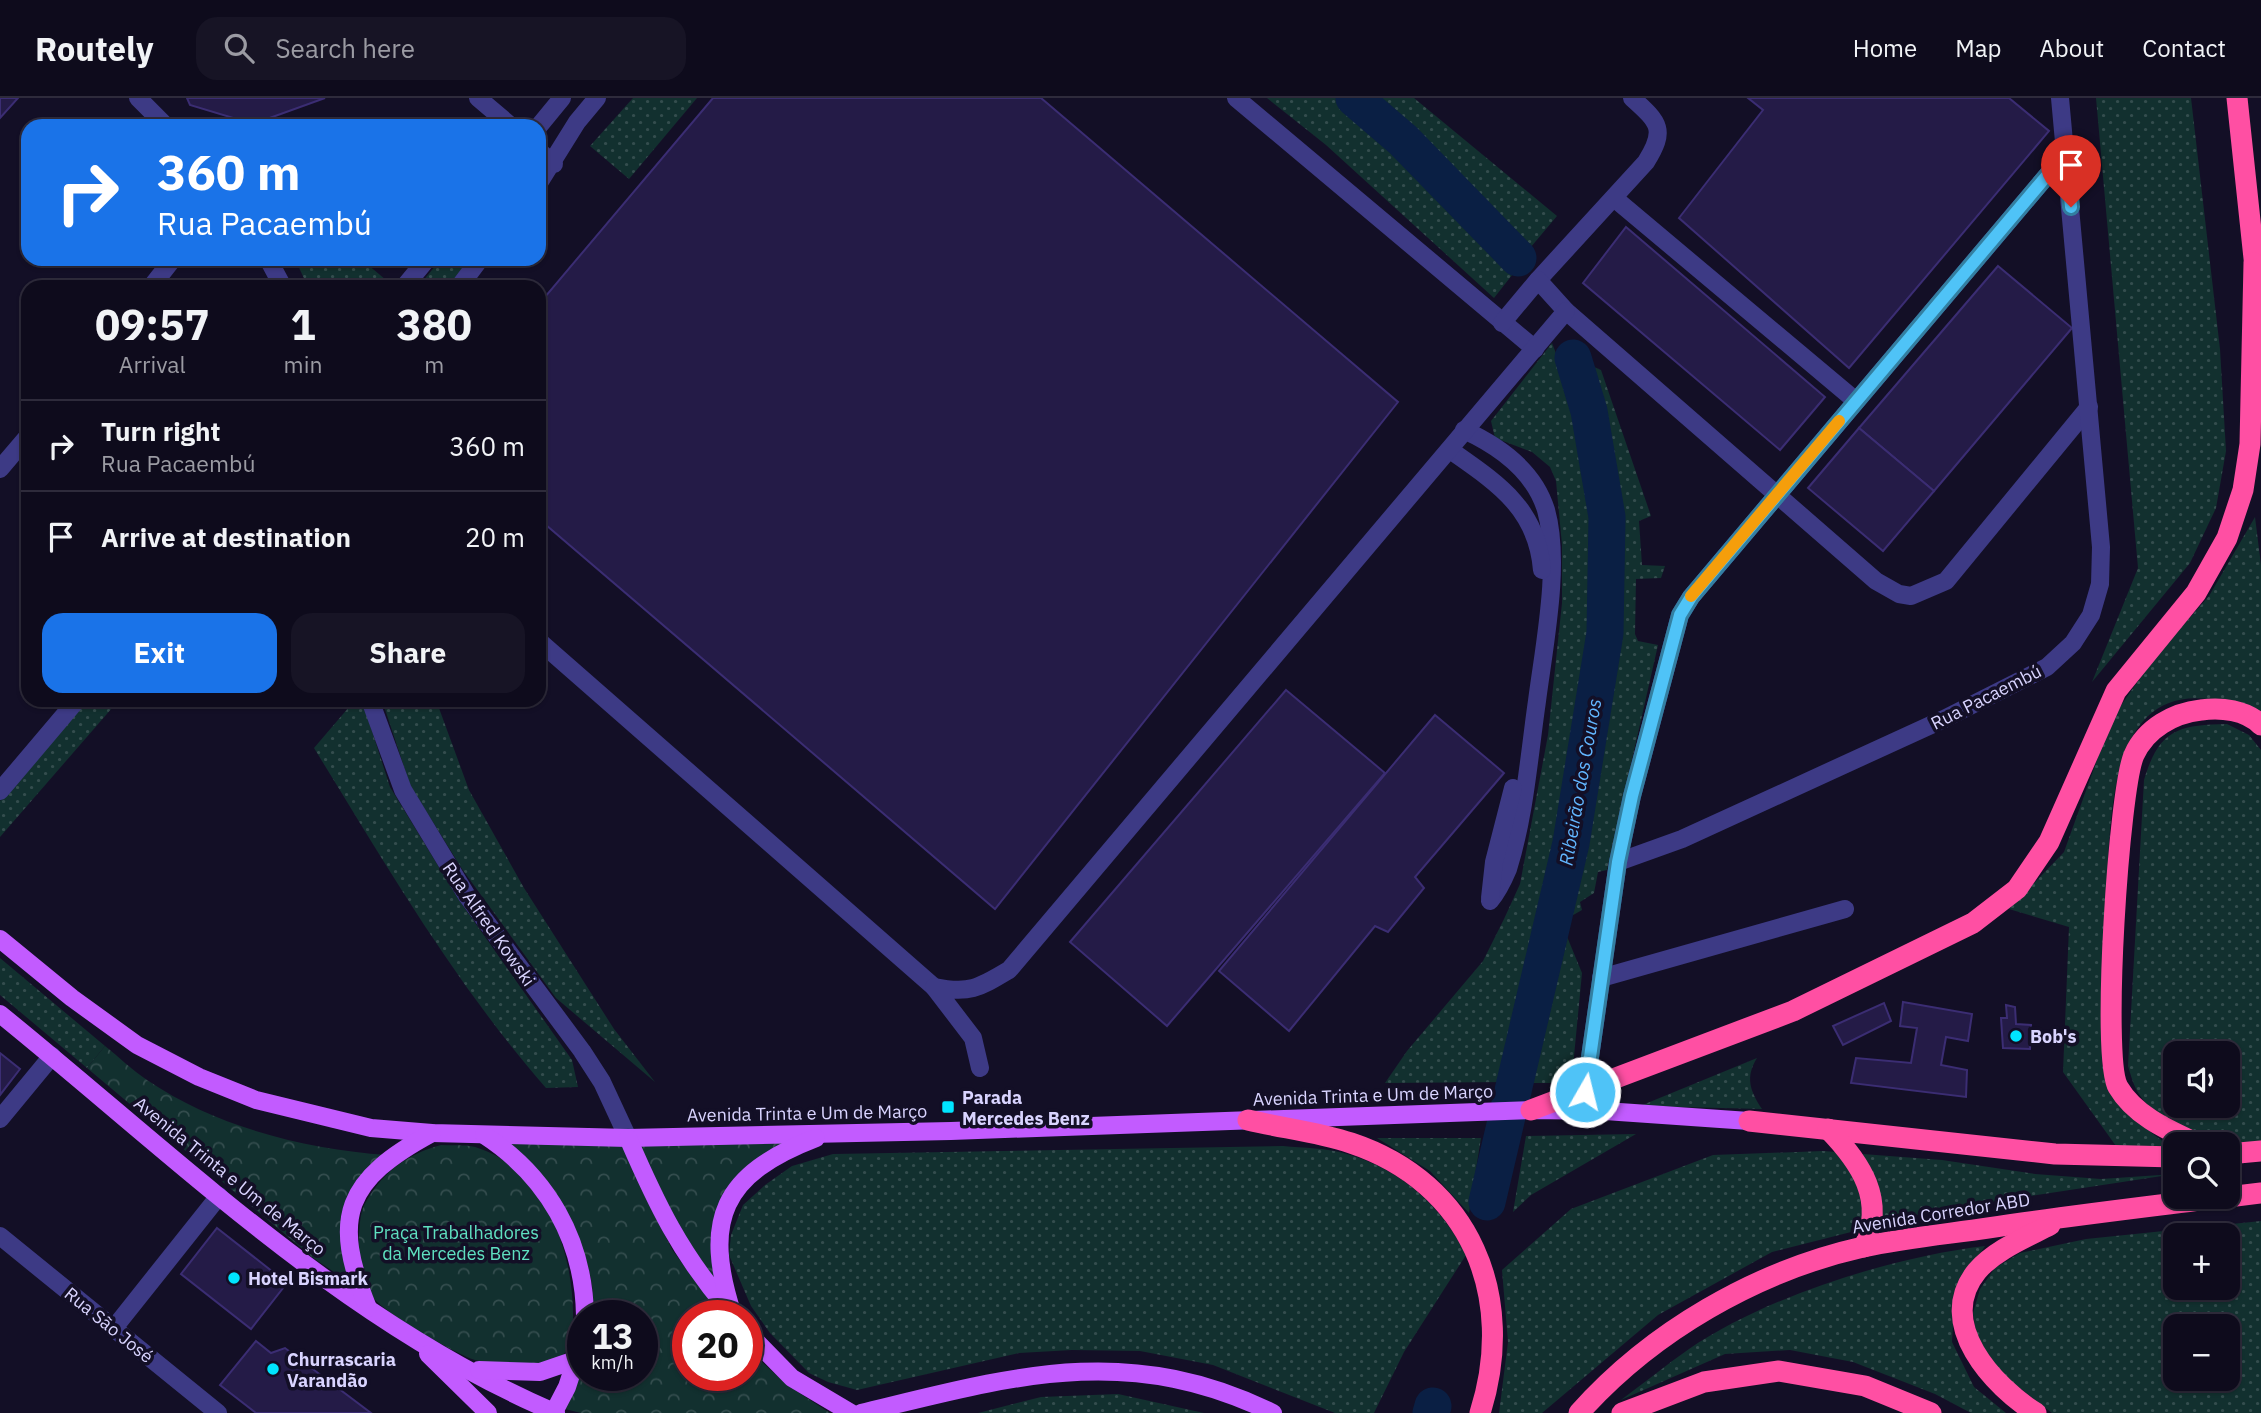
<!DOCTYPE html>
<meta charset="utf-8">
<style>
body{margin:0;font-family:"IBM Plex Sans",sans-serif;background:#171425;color:#f1f3f6;height:100vh;display:flex;flex-direction:column;font-size:26px;white-space:nowrap}
*{box-sizing:border-box;margin:0}
p{font-size:23px;color:#9b9ba3}
.icon{flex:none;width:38px;height:38px;fill:none;stroke:currentColor;stroke-width:2;stroke-linecap:round;stroke-linejoin:round}
.map{position:relative;flex:1;overflow:hidden}
.details{position:absolute;left:21px;top:182px;width:525px;height:427px;display:flex;flex-direction:column;background:#0e0b1c;border-radius:21px;box-shadow:0 2px 5px #0004,0 0 0 2px #2e2b3b}
.details>*{flex:none}
.hud{position:absolute;left:21px;top:21px;width:525px;height:147px;border-radius:21px;box-shadow:0 2px 5px #0004,0 0 0 2px #2e2b3b;background:#1a73e8;color:#fff;overflow:hidden}
.buttons{position:absolute;left:2163px;top:943px;display:grid;gap:14px}
.buttons a{display:grid;place-items:center;width:77px;height:77px;border-radius:14px;background:#0e0b1c;box-shadow:0 2px 5px #0004,0 0 0 2px #2e2b3b;font-size:35px}
.speed{position:absolute;left:567px;top:1202px;display:flex;gap:14px;font-size:35px;font-weight:700;text-align:center}
.speed>*{display:grid;place-content:center;width:91px;height:91px;border-radius:50%;background:#0e0b1c;box-shadow:0 2px 5px #0004,0 0 0 2px #2e2b3b;line-height:1}
.speed small{font-size:18px;font-weight:400}
.speed .limit{border:10px solid #d22;background:#fff;color:#111}
.pin{position:absolute;display:grid;place-items:center;width:60px;height:60px;color:#fff;margin:-72px -30px;border-radius:50% 50% 50% 0;rotate:-45deg;box-shadow:0 0 7px #0007}
.pin .icon{rotate:45deg}
.me{position:absolute;width:77px;margin:-38px;rotate:8deg;stroke-linejoin:round;filter:drop-shadow(0 0 5px #0008)}
.turn{display:flex;align-items:center;gap:24px;height:147px;padding:0 21px;font-size:32px}
.turn .icon{width:91px;height:91px;stroke-width:2.5}
.turn b{display:block;font-size:49px;line-height:60px}
.eta{display:flex;justify-content:space-evenly;align-items:center;height:119px;text-align:center}
.eta b{font-size:42px;font-weight:700;line-height:49px}
.action{display:flex;gap:14px;margin-top:auto;padding:14px 21px}
.action a{flex:1;height:80px;border-radius:21px;background:#1a73e8;color:#fff;font-size:28px;font-weight:700;line-height:80px;text-align:center}
.action a+a{background:#171425;color:#f1f3f6}
ul{padding:0;list-style:none}
li{display:flex;align-items:center;gap:21px;height:91px;padding:0 21px;border-top:2px solid #2e2b3b}
li div{flex:1}
li b{display:block;font-size:26px}
li em{font-style:normal}
header{display:flex;align-items:center;gap:42px;box-sizing:border-box;height:98px;padding:0 35px;background:#0e0b1c;border-bottom:2px solid #2e2b3b}
header strong{font-size:33px}
nav{display:flex;gap:38px;margin-inline-start:auto;font-size:24px}
.search{width:490px;height:63px;background:#171425;display:flex;align-items:center;gap:18px;box-sizing:border-box;padding:0 24px;border-radius:21px;color:#9b9ba3;font-size:26px}
.map>svg:first-child{display:block}
</style>
<header>
<strong>Routely</strong>
<div class="search"><svg class="icon" aria-label="search" viewBox="0 0 24 24"><circle cx="10" cy="10" r="6"/><path d="M15 15l6 6"/></svg>Search here</div>
<nav><a>Home</a><a>Map</a><a>About</a><a>Contact</a></nav>
</header>
<div class="map">
<svg width="2261" height="1315" viewBox="0 0 2261 1315">
<defs>
<pattern id="grass-dots" width="8" height="8" patternUnits="userSpaceOnUse" patternTransform="scale(1.75)"><rect width="8" height="8" fill="#12302f"/><path d="M2 2h.1M6 6h.1" fill="none" stroke="#344d4e" stroke-width="1.8" stroke-linecap="round"/></pattern>
<pattern id="park-crowns" width="20" height="18" patternUnits="userSpaceOnUse" patternTransform="scale(1.75)"><rect width="20" height="18" fill="#12302f"/><path d="M2 6a3 3 0 1 1 6 0M12 15a3 3 0 1 1 6 0" fill="none" stroke="#344d4e"/></pattern>
</defs>
<rect width="100%" height="100%" fill="#130f26"/>
<g fill="url(#grass-dots)" fill-rule="evenodd">
<polygon points="633,0 697,0 629,81 590,48"/>
<polygon points="1267,0 1337,0 1393,46 1516,172 1494,200 1326,47"/>
<polygon points="1366,0 1414,0 1557,118 1525,156 1408,34"/>
<polygon points="2096,0 2191,0 2220,251 2226,353 2216,410 2190,465 2092,584 2138,470"/>
<polygon points="295,161 361,161 386,182 382,189 308,189"/>
<polygon points="441,161 474,161 450,189 418,189"/>
<polygon points="1552,245 1580,318 1599,421 1597,541 1560,749 1509,984 1385,985 1407,953 1483,863 1504,821 1520,786 1548,637 1562,505 1562,447 1556,383 1550,369 1532,354 1495,340 1491,323"/>
<polygon points="1581,263 1601,272 1651,418 1639,423 1642,467 1665,468 1661,480 1636,481 1635,536 1638,543 1658,547 1607,772 1598,774 1594,795 1580,804 1582,812 1561,824 1582,875 1572,979 1559,985 1522,985 1574,752 1609,538 1614,415 1596,313"/>
<path d="M2255 419 2261 467V616C2099 547 2112 720 2105 824 2103 865 2100 905 2102 947 2103 955 2101 966 2104 973 2117 1008 2144 1031 2174 1051L2116 1048 2063 974 2069 829 2009 811 2064 754 2112 620 2155 559 2209 498Z"/>
<polygon points="86,602 119,602 0,739 0,703"/>
<path d="M355 602H362L390 689 459 802 572 962 578 989 546 990C455 886 386 767 314 650Z"/>
<polygon points="382,602 436,602 469,692 524,790 614,931 655,984 556,900 462,771 410,687"/>
<path d="M2227 626 2249 637 2261 652V1047C2225 1050 2162 1030 2141 999 2134 990 2131 978 2128 968L2144 682C2159 632 2177 627 2227 626ZM2175 956H2228V1008H2175Z"/>
<polygon points="0,860 105,948 87,970 0,897"/>
<path d="M1757 960C1745 979 1750 993 1762 1011L1640 1008Z"/>
<polygon points="1636,1036 1531,1097 1513,1114 1526,1038"/>
<polygon points="1377,1040 1481,1040 1469,1115 1430,1073"/>
<path d="M1283 1048C1303 1050 1327 1050 1347 1056 1400 1071 1442 1108 1466 1157L1404 1254 1374 1315H1335L1213 1267 1140 1253 1072 1252 1019 1255 857 1292 828 1284 809 1275 770 1235 751 1208 729 1157 731 1137 743 1107 765 1087 792 1068 833 1056Z"/>
<polygon points="1823,1053 1942,1062 2035,1076 2101,1081 2175,1076 1938,1112 1772,1154 1658,1217 1542,1315 1499,1315 1508,1244 1502,1172 1571,1111 1713,1057"/>
<path d="M2261 1123V1315H2052L1999 1274 1977 1242 1973 1215 1980 1191 1995 1170 2020 1155 2086 1141ZM2175 1138H2228V1190H2175ZM2175 1228H2228V1281H2175Z"/>
<path d="M1985 1148 1955 1194 1952 1244 1974 1289 2006 1315H1971L1935 1296 1853 1264 1790 1252 1725 1256 1621 1302C1644 1285 1666 1267 1689 1251 1767 1198 1892 1159 1985 1148Z"/>
<polygon points="1118,1296 1204,1315 978,1315 1041,1299"/>
</g>
<g fill="url(#park-crowns)">
<path d="M105 948C119 959 132 972 147 982 216 1029 305 1051 387 1057L351 1096 350 1185 312 1159 87 970Z"/>
<path d="M504 1041 626 1046 653 1114 673 1153 722 1218H688V1278H747V1250L787 1287 830 1315H581L565 1311 583 1270V1278H642V1218H593C598 1141 548 1098 504 1041Z"/>
<polygon points="790,1042 728,1098 725,1202 692,1160 638,1047"/>
<path d="M441 1047C453 1048 467 1046 478 1050 552 1074 579 1170 572 1240 569 1275 500 1269 475 1262 456 1256 382 1214 372 1198 361 1181 357 1157 359 1137 360 1124 360 1113 367 1102 385 1072 408 1056 441 1047Z"/>
</g>
<g fill="none" stroke-linecap="round" stroke-linejoin="round">
<g stroke="#0a1f44" stroke-width="37">
<polyline points="1354,0 1403,42 1518,160"/>
<polyline points="1487,1104 1571,745 1605,535 1607,419 1589,313 1573,260"/>
<polyline points="1431,1315 1433,1308"/>
</g>
</g>
<g fill="#241b47" stroke="#3b2d73" stroke-width="2">
<polygon points="0,0 18,0 0,20"/>
<polygon points="187,0 325,0 253,26 190,7"/>
<polygon points="713,0 1041,0 1398,304 995,811 539,421 539,206"/>
<polygon points="1748,0 2009,0 2049,33 1849,270 1679,120 1763,12"/>
<polygon points="1626,129 1825,299 1780,352 1583,185"/>
<polygon points="1998,168 2072,230 1934,393 1859,330"/>
<polygon points="1859,330 1934,393 1883,453 1808,390"/>
<polygon points="1286,592 1385,675 1167,928 1070,844"/>
<polygon points="1435,617 1504,675 1415,779 1424,790 1388,834 1375,828 1289,933 1219,873"/>
<polygon points="1903,904 1972,916 1968,943 1946,939 1941,967 1967,972 1966,999 1851,985 1856,960 1911,965 1917,930 1900,928"/>
<polygon points="1884,905 1891,923 1843,947 1833,928"/>
<polygon points="2006,907 2015,909 2016,926 2031,927 2030,951 2003,950 2001,920 2007,920"/>
<polygon points="0,955 20,971 0,997"/>
<polygon points="217,1130 287,1185 251,1231 181,1176"/>
<polygon points="256,1243 271,1255 285,1250 371,1315 256,1315 220,1287"/>
</g>
<g fill="none" stroke-linecap="round" stroke-linejoin="round">
<g stroke="#3d3a85" stroke-width="18">
<polyline points="138,0 166,28"/>
<polyline points="478,0 511,28"/>
<polyline points="1236,0 1535,251"/>
<polyline points="539,28 562,0"/>
<polyline points="539,53 554,66"/>
<polyline points="539,85 577,24 597,0"/>
<polyline points="1614,100 1856,303"/>
<polyline points="268,161 283,189"/>
<path d="M1538 182 1646 64C1666 32 1660 25 1632 0"/>
<polyline points="151,189 173,161"/>
<polyline points="404,189 427,161"/>
<polyline points="459,189 480,161"/>
<polyline points="1502,225 1538,182 1566,213 1876,483 1899,496 1911,498 1946,483 2089,309"/>
<path d="M1464 332C1499 348 1534 373 1546 412 1561 465 1544 548 1537 603 1529 658 1525 717 1508 771 1503 783 1498 793 1490 803"/>
<path d="M1450 352C1497 385 1537 410 1542 472"/>
<polyline points="0,371 28,338"/>
<polyline points="539,543 934,889"/>
<polyline points="370,602 403,692 467,798 582,953 602,984 628,1040"/>
<polyline points="0,693 77,602"/>
<polyline points="1618,764 1682,741 1944,621 2047,569 2073,545 2091,517 2100,486 2101,449 2060,0"/>
<polyline points="1490,800 1494,764 1513,690"/>
<polyline points="1601,880 1845,811"/>
<path d="M980 970 973 940 934 889C970 896 979 890 1009 872L1566 213"/>
<polyline points="1585,994 1618,764 1632,698 1680,517 1691,499 2066,55"/>
<polyline points="0,1021 52,958"/>
<polyline points="0,1138 218,1315"/>
<polyline points="114,1230 219,1098"/>
</g>
<g stroke="#c25bff" stroke-width="18">
<polyline points="0,841 72,900 137,947 199,979 256,1002 371,1030 432,1035 628,1040 951,1033 1531,1012 1605,1013 1749,1023"/>
<path d="M0 916C178 1060 343 1224 556 1315"/>
<path d="M484 1037C547 1078 584 1142 585 1218"/>
<path d="M628 1040C657 1107 680 1155 728 1211"/>
<path d="M368 1210C331 1119 345 1082 432 1035"/>
<path d="M733 1217C702 1122 722 1076 816 1040"/>
<polyline points="747,1234 792,1280 851,1315"/>
<polyline points="428,1256 488,1315"/>
<polyline points="479,1272 540,1274 578,1261"/>
<polyline points="554,1314 567,1289 583,1240"/>
<path d="M861 1315C1010 1279 1126 1243 1273 1315"/>
</g>
<g stroke="#ff4fa3" stroke-width="21">
<polyline points="2237,0 2256,179"/>
<polyline points="1531,1012 1793,913 1973,825 2017,791 2049,744 2116,593 2196,495 2227,440 2243,392 2250,346 2254,165"/>
<path d="M1248 1022C1281 1030 1319 1034 1351 1045 1471 1085 1517 1199 1480 1315"/>
<polyline points="1749,1023 2055,1056 2175,1059"/>
<path d="M1828 1031C1861 1065 1886 1102 1864 1149"/>
<path d="M2198 1046C2168 1032 2135 1018 2118 989 2101 960 2119 690 2134 657 2146 630 2174 615 2201 612 2221 609 2246 612 2261 627"/>
<polyline points="2228,1056 2261,1053"/>
<polyline points="2228,1099 2261,1095"/>
<path d="M1579 1315C1651 1234 1756 1173 1863 1149 1904 1140 1947 1136 1988 1130 2067 1118 2146 1109 2224 1099"/>
<polyline points="1622,1315 1704,1284 1779,1273 1865,1288 1931,1315"/>
<path d="M2036 1315C1994 1289 1934 1225 1977 1173 1995 1152 2025 1140 2050 1127"/>
</g>
</g>
<g fill="none" stroke-linecap="round" stroke-linejoin="round">
<g stroke="#337fa1" stroke-width="18">
<polyline id="route" points="1585,994 1618,764 1632,698 1680,517 1691,499 2066,55 2071,109"/>
</g>
<use href="#route" stroke="#4fc3f7" stroke-width="12"/>
<polyline stroke="#f59e0b" stroke-width="12" points="1691,498 1839,323"/>
</g>
<g fill="#00e5ff" stroke="#130f26" stroke-width="2.5">
<circle cx="2016" cy="938" r="7"/>
<rect x="941" y="1002" width="14" height="14" rx="3.5"/>
<circle cx="234" cy="1180" r="7"/>
<circle cx="273" cy="1271" r="7"/>
</g>
<g text-anchor="middle" dominant-baseline="central" stroke-width="7" stroke-linejoin="round" paint-order="stroke">
<g font-size="18" fill="#d9d4ff" stroke="#130f26">
<text transform="translate(1986 599) rotate(-27)">Rua Pacaembú</text>
<text transform="translate(489 826) rotate(55)">Rua Alfred Kowski</text>
<text transform="translate(1373 997) rotate(-2)">Avenida Trinta e Um de Março</text>
<text transform="translate(807 1015) rotate(-1)">Avenida Trinta e Um de Março</text>
<text transform="translate(230 1078) rotate(39)">Avenida Trinta e Um de Março</text>
<text transform="translate(1941 1115) rotate(-9)">Avenida Corredor ABD</text>
<text transform="translate(109 1227) rotate(39)">Rua São José</text>
</g>
<g font-size="18" font-weight="bold" fill="#d9d4ff" stroke="#130f26" text-anchor="start">
<text x="2030" y="938">Bob's</text>
<text x="962" y="999">Parada<tspan x="962" dy="21">Mercedes Benz</tspan></text>
<text x="248" y="1180">Hotel Bismark</text>
<text x="287" y="1261">Churrascaria<tspan x="287" dy="21">Varandão</tspan></text>
</g>
<g font-size="18" fill="#5fe0c0" stroke="#130f26">
<text x="456" y="1134">Praça Trabalhadores<tspan x="456" dy="21">da Mercedes Benz</tspan></text>
</g>
<g font-size="19" font-style="italic" fill="#62b6ff" stroke="#130f26">
<text transform="translate(1580 684) rotate(-80)">Ribeirão dos Couros</text>
</g>
</g>
</svg>
<div class="buttons">
<a><svg class="icon" aria-label="sound" viewBox="0 0 24 24"><path d="M4 9h4l5-4v14l-5-4H4zM17 9q2 3 0 6"/></svg></a>
<a><svg class="icon" aria-label="search" viewBox="0 0 24 24"><circle cx="10" cy="10" r="6"/><path d="M15 15l6 6"/></svg></a>
<a>+</a>
<a>−</a>
</div>
<div class="speed"><div>13<small>km/h</small></div><div class="limit">20</div></div>
<div class="pin" style="left:2071px;top:109px;background:#d93025"><svg class="icon" aria-label="arrive" viewBox="0 0 24 24"><path d="M6 21V4h12l-3 4 3 4H6"/></svg></div>
<svg class="me" style="left:1585px;top:994px" viewBox="-20 -20 40 40"><circle r="17" fill="#4fc3f7" stroke="#fff" stroke-width="3"/><path d="M0-11L8 9 0 5-8 9z" fill="#fff"/></svg>
<div class="hud">
<div class="turn"><svg class="icon" aria-label="right" viewBox="0 0 24 24"><path d="M7 20v-9h11M14 6l5 5-5 5"/></svg><div><b>360 m</b>Rua Pacaembú</div></div>
</div>
<section class="details">
<div class="eta">
<div><b>09:57</b><p>Arrival</p></div>
<div><b>1</b><p>min</p></div>
<div><b>380</b><p>m</p></div>
</div>
<ul>
<li><svg class="icon" aria-label="right" viewBox="0 0 24 24"><path d="M7 20v-9h11M14 6l5 5-5 5"/></svg><div><b>Turn right</b><p>Rua Pacaembú</p></div><em>360 m</em></li>
<li><svg class="icon" aria-label="arrive" viewBox="0 0 24 24"><path d="M6 21V4h12l-3 4 3 4H6"/></svg><div><b>Arrive at destination</b></div><em>20 m</em></li>
</ul>
<div class="action"><a>Exit</a><a>Share</a></div>
</section>
</div>
